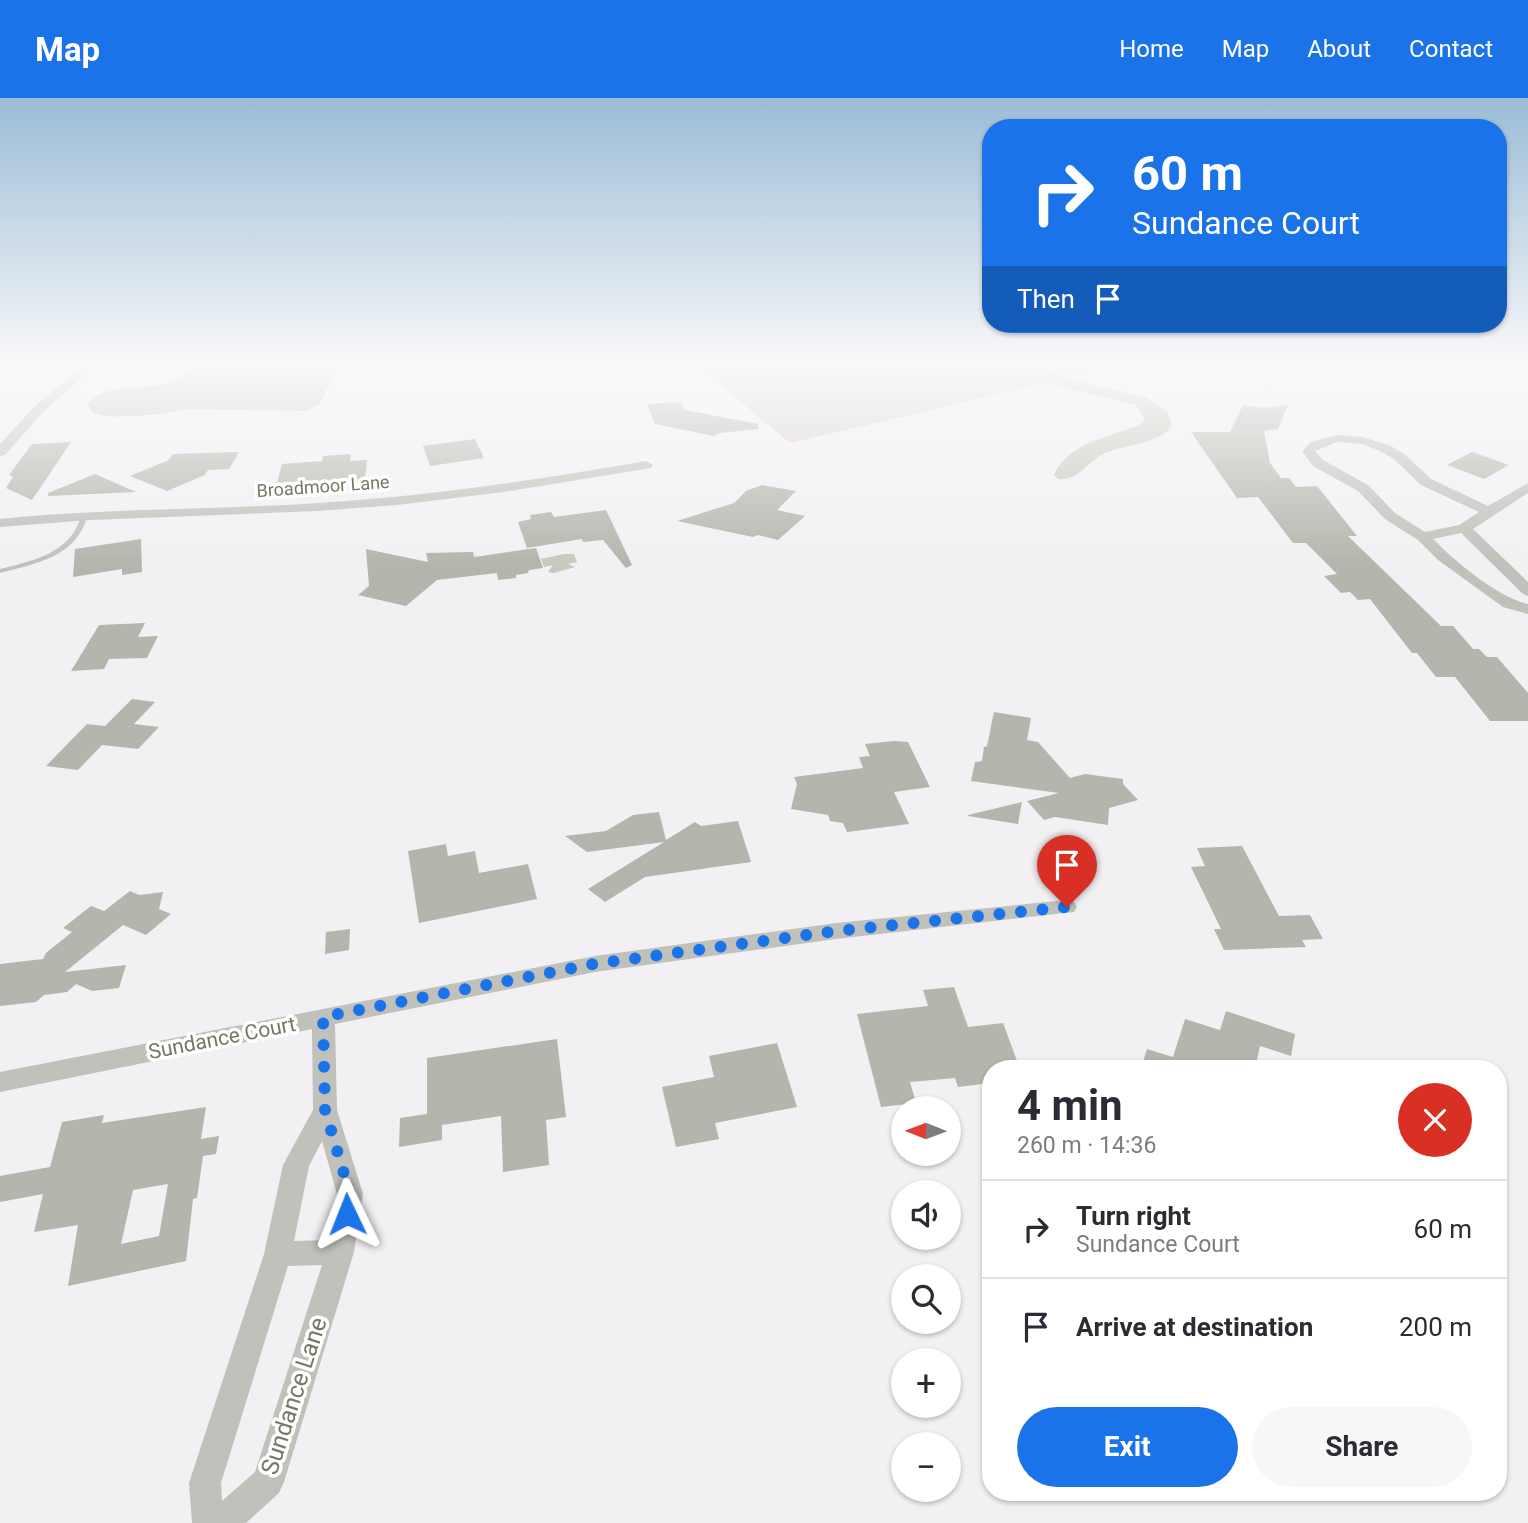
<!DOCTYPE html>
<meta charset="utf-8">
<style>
body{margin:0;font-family:Roboto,sans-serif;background:#f7f7f7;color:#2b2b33;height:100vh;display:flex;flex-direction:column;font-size:26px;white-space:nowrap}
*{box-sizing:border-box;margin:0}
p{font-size:23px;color:#7c7c81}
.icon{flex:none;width:38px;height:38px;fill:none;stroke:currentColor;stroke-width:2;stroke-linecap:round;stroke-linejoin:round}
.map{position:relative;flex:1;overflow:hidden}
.drawer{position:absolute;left:982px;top:962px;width:525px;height:441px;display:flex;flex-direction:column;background:#fff;border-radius:28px;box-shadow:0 2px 5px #0004}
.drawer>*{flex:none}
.banner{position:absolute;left:982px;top:21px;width:525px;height:214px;border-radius:28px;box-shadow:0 2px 5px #0004;background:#1a73e8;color:#fff;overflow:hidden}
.needle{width:46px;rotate:271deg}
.fabs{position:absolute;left:891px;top:998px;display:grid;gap:14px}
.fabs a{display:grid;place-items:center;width:70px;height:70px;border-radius:50%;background:#fff;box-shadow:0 2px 5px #0004;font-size:35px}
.pin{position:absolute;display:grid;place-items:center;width:60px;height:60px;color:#fff;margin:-72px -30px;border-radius:50% 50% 50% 0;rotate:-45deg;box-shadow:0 0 7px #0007}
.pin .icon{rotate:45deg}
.me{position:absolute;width:77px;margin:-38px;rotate:358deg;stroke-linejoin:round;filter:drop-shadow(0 0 5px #0008)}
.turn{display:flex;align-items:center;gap:24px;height:147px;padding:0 35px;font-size:32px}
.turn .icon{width:91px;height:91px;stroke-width:2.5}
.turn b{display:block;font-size:49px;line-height:60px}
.then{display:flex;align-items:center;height:66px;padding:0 35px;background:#0003;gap:14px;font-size:26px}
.round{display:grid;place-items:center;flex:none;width:74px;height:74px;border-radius:37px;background:#f7f7f7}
.head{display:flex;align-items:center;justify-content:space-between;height:119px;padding:0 35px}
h1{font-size:42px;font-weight:700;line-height:52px}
.button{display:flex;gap:14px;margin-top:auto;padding:14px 35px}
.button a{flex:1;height:80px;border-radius:42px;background:#1a73e8;color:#fff;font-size:28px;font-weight:700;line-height:80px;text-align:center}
.button a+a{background:#f7f7f7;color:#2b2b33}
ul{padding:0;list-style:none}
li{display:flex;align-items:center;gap:21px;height:98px;padding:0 35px;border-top:2px solid #e1e1e2}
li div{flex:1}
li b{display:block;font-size:26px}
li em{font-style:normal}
header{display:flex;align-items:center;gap:42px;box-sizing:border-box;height:98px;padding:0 35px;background:#1a73e8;color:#fff}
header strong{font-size:33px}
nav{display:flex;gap:38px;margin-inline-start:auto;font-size:24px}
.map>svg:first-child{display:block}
</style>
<header>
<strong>Map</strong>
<nav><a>Home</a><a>Map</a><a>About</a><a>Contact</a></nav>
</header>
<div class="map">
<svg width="1528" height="1425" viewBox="0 0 1528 1425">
<rect width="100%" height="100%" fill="#f2f0f3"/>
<polygon fill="#d9d1d8" points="696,266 1128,266 790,345"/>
<g fill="#c8c8bc">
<path d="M192 266H326L335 275 320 305 306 313 188 311C172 315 108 323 94 315 91 313 89 309 87 306 106 282 150 295 176 282 181 279 187 271 192 266Z"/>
<path d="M984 266H1034L1073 282 1146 300 1167 313 1172 328C1157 347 1127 346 1105 355 1089 362 1079 383 1058 381L1054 377C1067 345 1112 338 1141 326L1145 321 1135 307 998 274Z"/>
<polygon points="564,456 574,456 577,464 568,466 575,469 554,475 548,474 553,467 544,469 541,461"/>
</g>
<g fill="#b4b5ac" fill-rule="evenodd">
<polygon points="681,304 685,312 758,326 758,331 719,335 714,338 655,326 647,306"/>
<polygon points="1243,307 1265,310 1288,307 1278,331 1264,333 1270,365 1281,380 1289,380 1296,389 1317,388 1357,438 1348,438 1441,528 1453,528 1473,551 1479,551 1487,559 1497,559 1528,595 1528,623 1490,623 1455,579 1436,579 1417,555 1412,555 1370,501 1358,502 1350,494 1341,495 1324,478 1337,476 1306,445 1293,445 1258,399 1237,400 1191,334 1230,334"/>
<polygon points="475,341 484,360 430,368 423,348"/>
<polygon points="71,344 32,402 6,390 13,379 9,377 32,346"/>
<polygon points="239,354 229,371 208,372 205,377 167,393 130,378 169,362 173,356"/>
<polygon points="1472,354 1509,367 1484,381 1447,367"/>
<polygon points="351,356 350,363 367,362 365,381 318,384 317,388 300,389 301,383 277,385 282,366 322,363 323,358"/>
<polygon points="95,376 136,394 48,398 48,395"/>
<polygon points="762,387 796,393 777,412 805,418 778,442 758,437 753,439 677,423 734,405 746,393"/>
<polygon points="606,412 632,467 626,470 603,442 583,444 582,441 527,450 518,424 531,421 530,417 551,414 554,419"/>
<polygon points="141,441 142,474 122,477 122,471 73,479 75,451"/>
<polygon points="536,450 543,470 529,472 528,475 516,477 516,480 498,482 497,475 437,482 406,508 358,497 369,488 366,451 428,464 426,455 473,454 474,459"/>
<polygon points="145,525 138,539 158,538 147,560 109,561 104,571 71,573 99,527"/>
<polygon points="132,601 155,604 134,626 159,629 138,651 102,647 78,672 46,668 87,626 105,628"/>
<polygon points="994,614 1031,620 1027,642 1038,644 1070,680 1085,676 1123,681 1123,686 1138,702 1109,710 1108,727 1055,719 1044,722 1027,703 1059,695 971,683 975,664 982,663 984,649 987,648"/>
<polygon points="894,643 908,644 930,689 894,694 909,726 847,734 843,725 830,723 828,717 791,711 797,686 794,679 863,670 859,659 870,658 865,646"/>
<polygon points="1022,704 1018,726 968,718 968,717"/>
<polygon points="659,714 666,742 695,724 701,728 738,723 751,764 645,779 605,804 588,791 664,744 587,754 565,738 606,733 633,717"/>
<polygon points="446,746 448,758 475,753 479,775 528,766 537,801 419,825 408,753"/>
<polygon points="1242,748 1279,818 1310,817 1323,841 1302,842 1306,849 1224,852 1214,831 1221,831 1191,769 1205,768 1197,750"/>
<polygon points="130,793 139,797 163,794 159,811 171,816 146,837 123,827 65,874 126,867 119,890 92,893 76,886 67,894 44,897 36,904 0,908 0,866 43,861 46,855 72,834 63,830 91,808 104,813"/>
<polygon points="350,831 349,852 325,856 326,834"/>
<polygon points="954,889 968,929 1003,925 1020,971 990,971 990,985 958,989 955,980 910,984 916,1005 881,1009 857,916 928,908 923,892"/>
<polygon points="1226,913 1295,936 1291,958 1260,948 1255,971 1141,971 1147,951 1173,959 1185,921 1220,932"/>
<polygon points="557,941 566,1019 546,1022 549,1067 503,1074 501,1018 442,1027 442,1042 399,1049 400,1020 427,1016 427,960"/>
<polygon points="777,945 797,1009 715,1025 719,1041 676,1049 662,989 714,979 709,958"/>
<path d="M206 1009 201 1041 219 1038 216 1056 203 1058 197 1100 193 1101 186 1163 68 1188 78 1127 34 1134 43 1096 0 1104V1078L50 1069 62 1024 104 1017 102 1025ZM168 1086 159 1138 121 1146 133 1092Z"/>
</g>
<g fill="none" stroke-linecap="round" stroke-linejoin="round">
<path fill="#c0c1ba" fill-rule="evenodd" d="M84 416 87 418C78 458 35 466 0 475V471C33 463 71 455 81 418Z"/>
<g fill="#c0c1ba" fill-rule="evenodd">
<polygon points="85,266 97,266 42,315 5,357 0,358 0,346 34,309"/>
<path d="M1337 337 1362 339 1389 347 1403 355 1431 381 1488 408 1528 385V395L1473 431 1528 484V498L1523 496 1461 435 1433 441C1456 464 1497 499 1528 506V516L1503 509 1438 462 1418 442 1385 421 1358 393 1313 368 1302 353 1311 344ZM1337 344 1362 346 1380 353 1394 361 1421 387 1479 414 1459 427 1425 434 1395 415 1368 387 1323 362 1315 353Z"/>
<path d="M646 363 653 367 651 370 504 394 397 407 316 413 90 422 0 429V421C106 410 213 412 319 405 429 398 537 382 646 363Z"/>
<path d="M1067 802 1074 804 1077 809 1074 814 836 841 595 874 335 926 337 1012 363 1096 354 1154 284 1384 279 1395 246 1425H192L189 1385 264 1156 283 1067 313 1012 312 931 0 994V974L595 858 836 825ZM322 1043 337 1096 329 1142 294 1143 309 1068ZM322 1167 255 1374 222 1403 221 1385 288 1168Z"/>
</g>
</g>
<linearGradient id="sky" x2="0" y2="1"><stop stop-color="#9bbcd6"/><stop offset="0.57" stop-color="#f9f8fa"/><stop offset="1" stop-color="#f9f8fa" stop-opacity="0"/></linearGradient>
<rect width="1528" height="466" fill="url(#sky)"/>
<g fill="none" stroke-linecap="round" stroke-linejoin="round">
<polyline stroke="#1a73e8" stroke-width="12" stroke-dasharray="0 21.6" points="347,1116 350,1096 325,1012 323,919 594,866 836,833 1067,809"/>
</g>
<g text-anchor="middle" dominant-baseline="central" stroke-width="7" stroke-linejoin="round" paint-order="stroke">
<g font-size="18" fill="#757862" stroke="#fff">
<text transform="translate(323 388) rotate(-4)">Broadmoor Lane</text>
</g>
<g font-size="21" fill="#757862" stroke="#fff">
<text transform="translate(222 940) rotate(-11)">Sundance Court</text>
</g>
<g font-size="24" fill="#757862" stroke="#fff">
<text transform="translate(294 1298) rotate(-72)">Sundance Lane</text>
</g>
</g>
</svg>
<div class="fabs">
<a><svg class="needle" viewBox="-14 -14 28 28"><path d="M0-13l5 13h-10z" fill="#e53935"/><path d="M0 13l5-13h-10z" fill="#7c7c81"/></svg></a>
<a><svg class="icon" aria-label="sound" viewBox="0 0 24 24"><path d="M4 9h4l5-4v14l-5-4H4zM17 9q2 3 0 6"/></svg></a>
<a><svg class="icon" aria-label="search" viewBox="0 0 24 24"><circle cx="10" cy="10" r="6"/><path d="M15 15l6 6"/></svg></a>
<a>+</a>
<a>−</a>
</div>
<div class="pin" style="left:1067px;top:809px;background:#d93025"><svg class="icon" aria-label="arrive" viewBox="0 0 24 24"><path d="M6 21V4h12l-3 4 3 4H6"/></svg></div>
<svg class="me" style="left:347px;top:1116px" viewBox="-20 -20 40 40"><path d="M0-17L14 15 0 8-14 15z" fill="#1a73e8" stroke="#fff" stroke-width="4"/></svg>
<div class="banner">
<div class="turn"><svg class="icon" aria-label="right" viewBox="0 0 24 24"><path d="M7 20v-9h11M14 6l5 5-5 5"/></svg><div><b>60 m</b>Sundance Court</div></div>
<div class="then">Then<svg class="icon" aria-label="arrive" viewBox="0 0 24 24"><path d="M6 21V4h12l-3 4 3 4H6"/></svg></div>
</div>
<section class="drawer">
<div class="head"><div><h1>4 min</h1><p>260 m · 14:36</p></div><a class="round" style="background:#d93025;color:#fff"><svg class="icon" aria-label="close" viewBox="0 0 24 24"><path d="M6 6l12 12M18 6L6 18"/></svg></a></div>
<ul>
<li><svg class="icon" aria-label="right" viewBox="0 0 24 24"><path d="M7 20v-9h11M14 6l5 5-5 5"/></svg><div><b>Turn right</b><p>Sundance Court</p></div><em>60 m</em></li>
<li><svg class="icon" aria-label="arrive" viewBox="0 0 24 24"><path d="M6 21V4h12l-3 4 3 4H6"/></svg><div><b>Arrive at destination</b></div><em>200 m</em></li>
</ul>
<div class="button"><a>Exit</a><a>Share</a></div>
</section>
</div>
